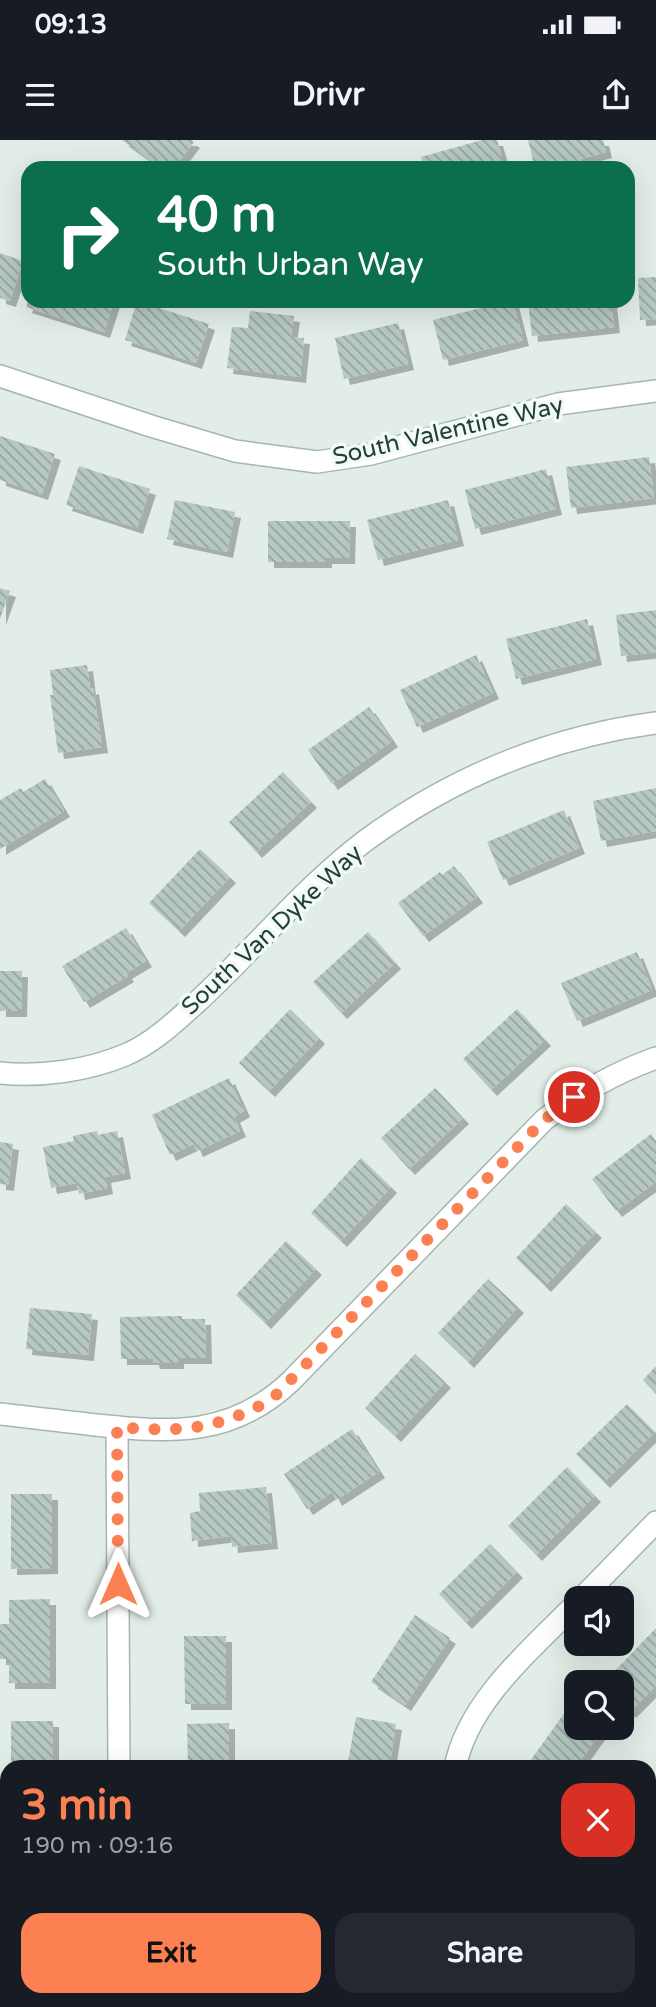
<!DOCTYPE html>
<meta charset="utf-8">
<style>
body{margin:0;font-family:"Varela Round",sans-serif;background:#242831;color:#f1f3f6;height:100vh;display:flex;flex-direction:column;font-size:26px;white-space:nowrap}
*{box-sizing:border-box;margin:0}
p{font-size:23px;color:#9ea1a6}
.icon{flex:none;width:38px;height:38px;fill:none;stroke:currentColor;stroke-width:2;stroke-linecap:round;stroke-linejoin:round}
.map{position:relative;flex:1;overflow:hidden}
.panel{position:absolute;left:0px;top:1620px;width:656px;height:247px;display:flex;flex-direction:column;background:#171b24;border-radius:21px 21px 0 0;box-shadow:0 7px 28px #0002}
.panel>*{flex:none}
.guide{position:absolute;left:21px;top:21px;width:614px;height:147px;border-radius:21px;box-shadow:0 7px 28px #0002;background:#0b6e4f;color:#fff;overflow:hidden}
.fabs{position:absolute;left:564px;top:1446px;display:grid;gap:14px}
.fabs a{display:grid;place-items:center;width:70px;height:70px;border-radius:14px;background:#171b24;box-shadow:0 7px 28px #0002;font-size:35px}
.pin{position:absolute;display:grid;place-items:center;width:60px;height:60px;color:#fff;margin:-30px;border:4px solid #fff;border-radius:50%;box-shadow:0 2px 7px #0007}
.me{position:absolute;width:77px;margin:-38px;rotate:0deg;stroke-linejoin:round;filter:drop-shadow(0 0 5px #0008)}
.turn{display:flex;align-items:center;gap:24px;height:147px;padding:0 21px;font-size:32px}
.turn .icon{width:91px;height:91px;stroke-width:2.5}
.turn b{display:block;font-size:49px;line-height:60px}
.round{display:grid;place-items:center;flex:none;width:74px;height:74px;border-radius:21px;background:#242831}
.head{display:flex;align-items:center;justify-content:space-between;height:119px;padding:0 21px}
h1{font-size:42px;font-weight:700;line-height:52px;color:#fb8052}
.primary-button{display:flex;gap:14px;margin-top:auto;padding:14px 21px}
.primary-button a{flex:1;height:80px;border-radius:21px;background:#fb8052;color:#111;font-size:28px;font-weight:700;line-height:80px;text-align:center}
.primary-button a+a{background:#242831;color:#f1f3f6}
.status{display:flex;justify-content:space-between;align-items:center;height:49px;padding:0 35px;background:#171b24;direction:ltr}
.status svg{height:19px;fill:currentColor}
header{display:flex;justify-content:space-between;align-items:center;height:91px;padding:0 21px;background:#171b24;font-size:32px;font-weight:700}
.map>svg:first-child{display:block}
</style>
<div class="status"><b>09:13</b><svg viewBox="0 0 49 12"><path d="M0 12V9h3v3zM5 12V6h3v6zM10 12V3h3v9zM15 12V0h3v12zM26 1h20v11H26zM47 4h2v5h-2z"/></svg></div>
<header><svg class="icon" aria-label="menu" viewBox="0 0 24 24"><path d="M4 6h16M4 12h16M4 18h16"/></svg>Drivr<svg class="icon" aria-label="share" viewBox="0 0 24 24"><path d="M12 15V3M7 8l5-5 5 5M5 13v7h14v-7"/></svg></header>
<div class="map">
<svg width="656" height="1867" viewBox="0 0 656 1867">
<defs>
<pattern id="building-back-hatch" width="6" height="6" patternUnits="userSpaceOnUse" patternTransform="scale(1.75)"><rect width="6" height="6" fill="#b7c8c2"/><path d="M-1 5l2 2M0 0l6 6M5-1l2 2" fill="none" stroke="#94a49f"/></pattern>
<filter id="shadow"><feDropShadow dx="6" dy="6" stdDeviation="0" flood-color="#0004"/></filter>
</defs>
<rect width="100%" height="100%" fill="#e2ede8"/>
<g fill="url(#building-back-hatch)" filter="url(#shadow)">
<polygon points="122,0 191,0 194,2 174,28 161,28"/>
<polygon points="482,0 497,0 505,28 424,28 421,17"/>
<polygon points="528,0 603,0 606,12 581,19 584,28 535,28"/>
<polygon points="0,113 23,121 10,161 0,158"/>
<polygon points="656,137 656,179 640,180 638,138"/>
<polygon points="28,161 114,161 104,192 26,167"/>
<polygon points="137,161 209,184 196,223 125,200"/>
<polygon points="508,161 513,161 523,200 443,220 433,180"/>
<polygon points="528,161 611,161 614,187 532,196"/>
<polygon points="250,171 294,176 291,197 304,198 300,237 227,228 232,187 248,188"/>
<polygon points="398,183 408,224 344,239 335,198"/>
<polygon points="0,296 55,314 42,354 0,340"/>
<polygon points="649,317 654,358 571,368 566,327"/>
<polygon points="79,326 150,349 137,388 66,365"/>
<polygon points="546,329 556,369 475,389 465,350"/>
<polygon points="175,360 235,372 227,412 167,399"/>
<polygon points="448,360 458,400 378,420 367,380"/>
<polygon points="268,381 350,381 349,418 326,418 326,422 268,422"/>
<polygon points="0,448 10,451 0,479"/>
<polygon points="656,470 656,512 621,516 616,475"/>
<polygon points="587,479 596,519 516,539 506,499"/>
<polygon points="476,515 493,553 417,587 400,550"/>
<polygon points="87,525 90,549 93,548 102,607 58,613 50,555 53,555 50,530"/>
<polygon points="369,567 392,601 332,644 308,610"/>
<polygon points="283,632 311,662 256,712 229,682"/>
<polygon points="45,639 64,671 0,709 0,660 21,648 23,652"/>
<polygon points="656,648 656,691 601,701 593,661"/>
<polygon points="564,670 579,708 503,740 487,702"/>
<polygon points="200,709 230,737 179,791 149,763"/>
<polygon points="454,726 477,757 423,796 398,763 440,732 442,735"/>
<polygon points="126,788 146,821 126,833 128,836 84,862 62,826"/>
<polygon points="368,792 395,823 341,873 313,842"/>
<polygon points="637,812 652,850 577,881 561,843"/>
<polygon points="0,831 22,831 21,871 0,871"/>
<polygon points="290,869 319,898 269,951 239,923"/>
<polygon points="517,869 545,900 491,950 463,919"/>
<polygon points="229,938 244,971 234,977 240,991 197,1011 194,1004 170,1015 152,975"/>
<polygon points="435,948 463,978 409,1029 381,998"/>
<polygon points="97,991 98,995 117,991 125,1033 105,1037 107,1048 79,1054 77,1043 51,1048 43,1007 74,1001 73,996"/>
<polygon points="651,994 656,1001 656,1042 616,1071 592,1039"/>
<polygon points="0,1002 13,1004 8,1045 0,1044"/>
<polygon points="361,1018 391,1047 341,1101 311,1073"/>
<polygon points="566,1064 596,1092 545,1146 516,1118"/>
<polygon points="286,1101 316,1129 265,1183 236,1155"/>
<polygon points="488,1139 518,1167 468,1222 438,1193"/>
<polygon points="30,1168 92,1174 88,1215 26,1209"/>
<polygon points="182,1176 182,1179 205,1179 206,1218 178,1218 178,1223 154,1223 153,1219 121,1219 120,1177"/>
<polygon points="415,1214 445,1242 395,1296 365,1268"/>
<polygon points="656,1226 656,1254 643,1240"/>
<polygon points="627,1264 655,1292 604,1342 576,1314"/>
<polygon points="352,1289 379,1332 336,1360 332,1352 307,1369 284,1334"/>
<polygon points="567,1327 595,1356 536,1415 508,1386"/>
<polygon points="266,1347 272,1403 232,1407 231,1396 192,1401 190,1373 200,1371 199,1353"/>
<polygon points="11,1354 52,1354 52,1428 11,1429"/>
<polygon points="490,1404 517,1432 466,1483 439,1454"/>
<polygon points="50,1459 50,1543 9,1543 9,1519 0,1519 0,1484 9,1484 9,1460"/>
<polygon points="415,1475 450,1498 405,1565 371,1542"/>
<polygon points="656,1488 656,1546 630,1572 621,1563 621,1542 604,1542"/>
<polygon points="184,1496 226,1496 226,1564 185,1564"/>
<polygon points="576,1557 576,1587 604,1587 575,1628 525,1628"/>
<polygon points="356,1577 396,1584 389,1628 347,1628"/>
<rect x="11" y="1581" width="42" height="47"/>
<polygon points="229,1583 229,1628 188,1628 187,1584"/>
</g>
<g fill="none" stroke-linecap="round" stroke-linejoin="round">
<g stroke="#a4b6b0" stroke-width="24">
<g id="minor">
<polyline points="0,236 151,286 235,311 317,322 371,314 558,264 656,251"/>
<path d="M0 933C40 937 87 931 125 915 152 904 175 882 197 862 254 810 303 748 365 701 451 638 550 597 656 583"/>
<path d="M0 1274C32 1278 64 1281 96 1285 172 1293 232 1297 291 1241L544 980C579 953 614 933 656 918"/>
<polyline points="117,1287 119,1628"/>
<polyline points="582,1458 656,1382"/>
<path d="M455 1628C467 1563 531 1509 576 1464"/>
</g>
</g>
<g stroke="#9fbab1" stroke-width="24">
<g id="secondary">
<polyline points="0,1843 7,1843"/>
<polyline points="649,1843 656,1843"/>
</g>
</g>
<use href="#minor" stroke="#fff" stroke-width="21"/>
<use href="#secondary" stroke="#fff" stroke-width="21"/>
</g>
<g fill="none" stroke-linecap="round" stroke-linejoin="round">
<path stroke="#fb8052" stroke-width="12" stroke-dasharray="0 21.6" d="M118 1444 117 1287C179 1292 216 1291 272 1259L544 980 574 957"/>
</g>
<g text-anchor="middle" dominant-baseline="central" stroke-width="7" stroke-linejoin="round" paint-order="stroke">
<g font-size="24" fill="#214038" stroke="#f3f9f6">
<text transform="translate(448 291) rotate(-13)">South Valentine Way</text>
<text transform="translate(272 790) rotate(-43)">South Van Dyke Way</text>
</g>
</g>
</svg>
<div class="fabs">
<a><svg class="icon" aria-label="sound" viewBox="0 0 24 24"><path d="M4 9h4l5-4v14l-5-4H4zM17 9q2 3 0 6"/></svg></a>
<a><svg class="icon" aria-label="search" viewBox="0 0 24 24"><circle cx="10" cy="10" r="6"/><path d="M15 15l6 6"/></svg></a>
</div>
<div class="pin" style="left:574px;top:957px;background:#d93025"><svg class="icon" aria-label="arrive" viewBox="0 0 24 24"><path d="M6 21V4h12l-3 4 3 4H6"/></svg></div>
<svg class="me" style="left:118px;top:1444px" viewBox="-20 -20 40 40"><path d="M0-17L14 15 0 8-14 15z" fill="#fb8052" stroke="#fff" stroke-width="4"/></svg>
<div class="guide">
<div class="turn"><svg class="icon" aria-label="right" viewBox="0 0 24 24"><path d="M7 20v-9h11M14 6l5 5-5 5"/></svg><div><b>40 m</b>South Urban Way</div></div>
</div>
<section class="panel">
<div class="head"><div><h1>3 min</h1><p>190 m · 09:16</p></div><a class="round" style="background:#d93025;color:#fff"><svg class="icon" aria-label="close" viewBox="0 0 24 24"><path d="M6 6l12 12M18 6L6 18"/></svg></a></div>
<div class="primary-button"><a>Exit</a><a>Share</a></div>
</section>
</div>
